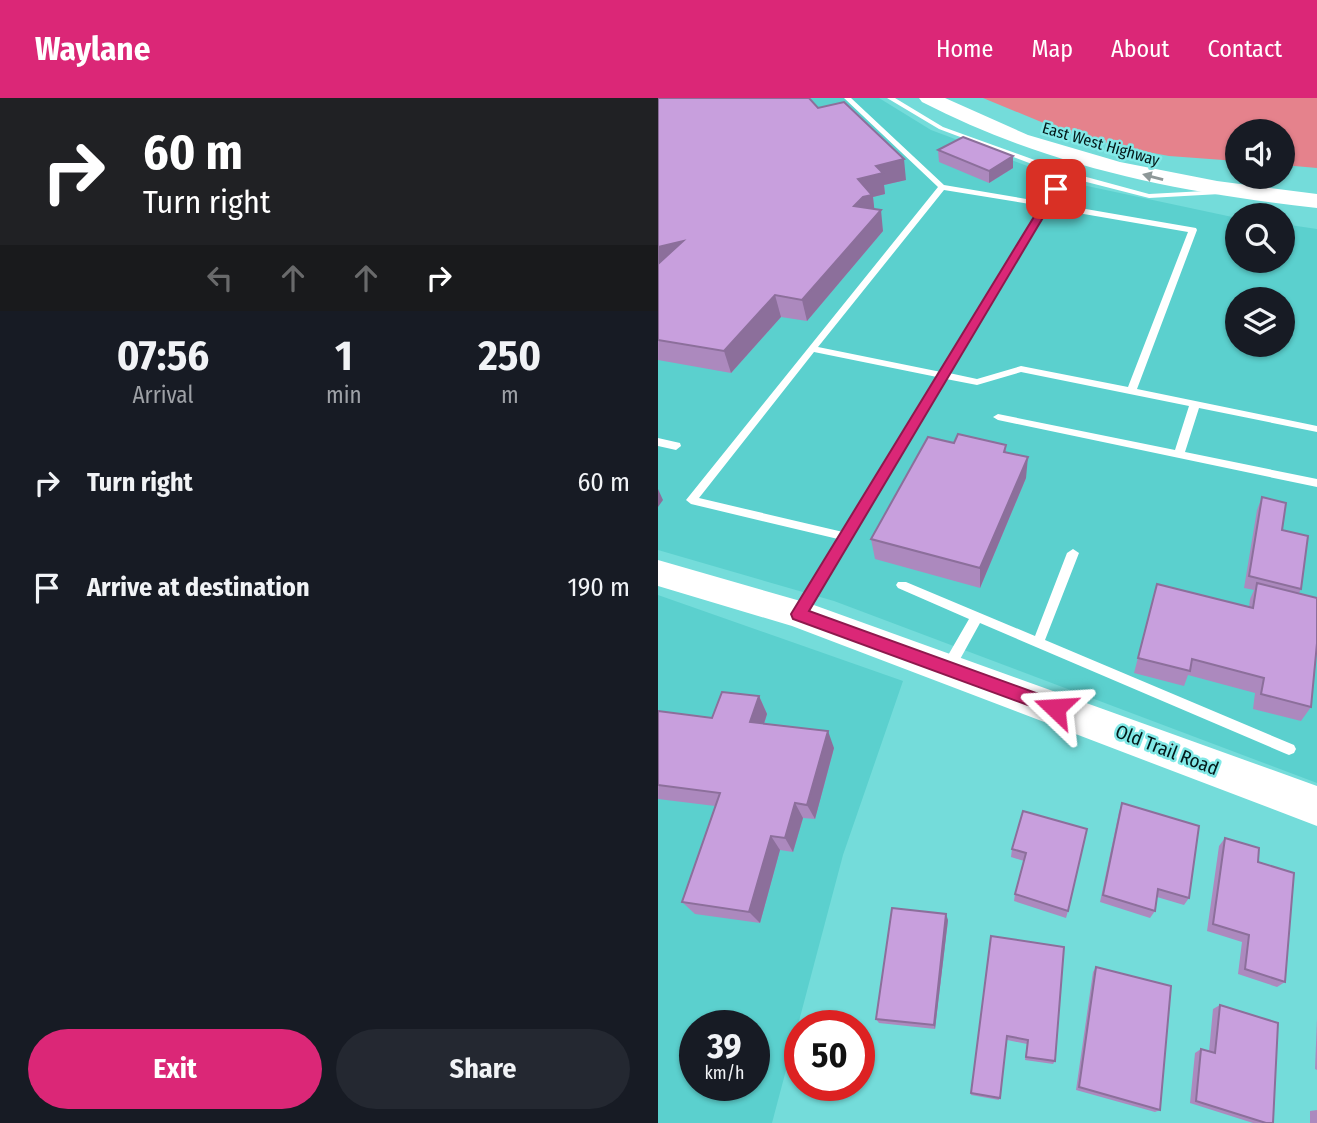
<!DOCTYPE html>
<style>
body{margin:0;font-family:"Fira Sans Condensed",sans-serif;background:#242831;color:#f1f3f6;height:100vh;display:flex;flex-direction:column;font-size:26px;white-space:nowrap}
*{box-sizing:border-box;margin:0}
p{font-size:23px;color:#9ea1a6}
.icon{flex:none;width:38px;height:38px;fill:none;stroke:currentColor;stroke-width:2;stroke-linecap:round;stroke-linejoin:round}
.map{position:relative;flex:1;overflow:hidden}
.side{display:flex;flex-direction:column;background:#171b24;width:658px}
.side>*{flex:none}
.banner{background:#202124;color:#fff;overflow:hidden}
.tools{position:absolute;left:567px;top:21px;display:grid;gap:14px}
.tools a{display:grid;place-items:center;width:70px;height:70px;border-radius:50%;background:#171b24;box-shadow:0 2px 5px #0004;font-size:35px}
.speed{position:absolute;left:21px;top:912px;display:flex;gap:14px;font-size:35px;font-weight:700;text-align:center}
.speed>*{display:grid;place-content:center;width:91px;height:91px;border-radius:50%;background:#171b24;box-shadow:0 2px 5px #0004;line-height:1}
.speed small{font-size:18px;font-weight:400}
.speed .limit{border:10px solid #d22;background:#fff;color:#111}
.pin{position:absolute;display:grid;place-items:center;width:60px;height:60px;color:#fff;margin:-30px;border-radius:14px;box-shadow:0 4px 10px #0006}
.me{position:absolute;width:77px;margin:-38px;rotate:290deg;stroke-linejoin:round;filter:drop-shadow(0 0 5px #0008)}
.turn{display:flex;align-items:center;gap:24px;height:147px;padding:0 28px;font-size:32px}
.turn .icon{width:91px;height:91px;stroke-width:2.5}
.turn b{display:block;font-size:49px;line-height:60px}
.lanes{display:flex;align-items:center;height:66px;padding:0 28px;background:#0003;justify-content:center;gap:35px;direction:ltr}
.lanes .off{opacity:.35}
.eta{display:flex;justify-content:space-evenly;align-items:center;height:119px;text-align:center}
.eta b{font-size:42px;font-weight:700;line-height:49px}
.button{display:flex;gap:14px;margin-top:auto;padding:14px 28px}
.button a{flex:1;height:80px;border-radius:42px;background:#db2777;color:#fff;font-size:28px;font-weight:700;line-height:80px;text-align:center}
.button a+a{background:#242831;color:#f1f3f6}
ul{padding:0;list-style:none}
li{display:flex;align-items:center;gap:21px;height:105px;padding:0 28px}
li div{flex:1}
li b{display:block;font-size:26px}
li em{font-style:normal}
header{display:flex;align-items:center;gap:42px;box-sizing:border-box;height:98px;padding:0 35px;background:#db2777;color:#fff}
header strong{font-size:33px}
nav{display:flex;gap:38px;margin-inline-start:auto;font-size:24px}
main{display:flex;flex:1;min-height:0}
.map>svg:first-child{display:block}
</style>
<header>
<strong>Waylane</strong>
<nav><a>Home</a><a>Map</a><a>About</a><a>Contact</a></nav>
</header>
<main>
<section class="side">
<div class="banner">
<div class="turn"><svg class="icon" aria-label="right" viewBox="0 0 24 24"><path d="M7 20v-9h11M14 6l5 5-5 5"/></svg><div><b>60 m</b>Turn right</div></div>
<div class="lanes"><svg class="icon off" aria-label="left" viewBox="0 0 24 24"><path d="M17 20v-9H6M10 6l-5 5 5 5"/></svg><svg class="icon off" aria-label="ahead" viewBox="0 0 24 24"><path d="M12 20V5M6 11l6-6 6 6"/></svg><svg class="icon off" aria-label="ahead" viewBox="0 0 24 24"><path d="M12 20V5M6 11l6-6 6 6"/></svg><svg class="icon" aria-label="right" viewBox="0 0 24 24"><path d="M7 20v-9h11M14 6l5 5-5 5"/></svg></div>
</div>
<div class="eta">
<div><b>07:56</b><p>Arrival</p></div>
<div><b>1</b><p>min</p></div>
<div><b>250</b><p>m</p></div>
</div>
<ul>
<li><svg class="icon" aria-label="right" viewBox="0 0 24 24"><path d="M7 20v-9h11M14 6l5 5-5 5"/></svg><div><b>Turn right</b></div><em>60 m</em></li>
<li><svg class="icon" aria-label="arrive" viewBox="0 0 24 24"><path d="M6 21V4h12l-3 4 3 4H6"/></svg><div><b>Arrive at destination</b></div><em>190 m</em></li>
</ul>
<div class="button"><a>Exit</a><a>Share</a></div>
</section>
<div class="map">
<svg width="659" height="1025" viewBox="0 0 659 1025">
<rect width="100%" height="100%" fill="#74dcda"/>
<g fill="#5bd0ce" fill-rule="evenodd">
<path d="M0 0H221L273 32 415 85 579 120V163H625V126L659 131V685L176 503 0 452ZM579 201H625V247H579Z"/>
<path d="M0 497 245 583 185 757 114 1025H0ZM37 928H96V987H37Z"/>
</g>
<polygon fill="#e5828c" points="325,0 659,0 659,70 625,67 625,33 579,33 579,63 511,58 463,49 405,33"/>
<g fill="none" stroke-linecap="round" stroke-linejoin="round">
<g fill="#fff" fill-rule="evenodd">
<path d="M186 0H193L286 87 386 104 403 77 281 31 229 0H237L285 29 410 74 491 96 565 92V96H562L491 100 409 79 393 105 538 130 539 132 479 291 659 328V334L541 310 527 354 659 381V389L340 322 335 319 340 316 517 352 531 308 363 274 319 287 288 281 145 520H137L135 516 137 512 180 441 33 406 28 402 280 89ZM286 92 384 108 283 274 160 249ZM391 110 530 134 470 289 363 268 319 281 291 275ZM156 254 279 279 185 434 41 400Z"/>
<polygon points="0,340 22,345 23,348 18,352 0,348"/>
<polygon points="415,451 421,455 387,542 636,647 638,651 636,655 631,657 626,655 322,525 295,574 290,576 285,574 284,570 285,566 311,521 240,490 238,487 240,484 248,484 377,538 409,455"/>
</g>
<polygon fill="#fff" fill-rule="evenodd" points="0,462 153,506 659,688 659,728 134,528 0,488"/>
<path fill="#fff" fill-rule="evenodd" d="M261 0H287L370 37 462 64 559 83 659 96V110C519 94 391 69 264 4Z"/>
</g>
<g fill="#ac89be">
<polygon points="0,0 160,10 248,82 226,87 227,96 215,99 216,111 225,133 149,223 123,219 73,275 0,262"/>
<polygon points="280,52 355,70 331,85 281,64"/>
<polygon points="296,345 348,347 348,354 368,380 322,490 217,461 213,441"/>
<polygon points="604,399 624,432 643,491 641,495 653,609 643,623 595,611 597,595 530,577 526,588 476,575 499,486 591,509 592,501 596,492 586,490 599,412"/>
<polygon points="101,598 109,616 106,626 176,650 157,721 145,720 135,754 122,752 102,825 37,816 24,804 57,708 0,701 0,613 54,620"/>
<polygon points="464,705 531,800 526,807 499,799 497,813 492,820 442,804 461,714"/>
<polygon points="365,713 410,813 408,820 356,803 357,796 366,763 353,759 354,751"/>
<polygon points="567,740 600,764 627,884 619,889 580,876 584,844 549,833 561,748"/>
<polygon points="290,822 277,931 221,925 218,921"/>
<polygon points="333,838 397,963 395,966 367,962 369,946 349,942 341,1002 313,997 313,995"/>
<polygon points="438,869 502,1012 497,1014 418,992 435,874"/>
<polygon points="562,907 615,1025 595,1025 532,1005 537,955 543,951 551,954 555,911"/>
<polygon points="659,921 659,972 657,971"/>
<polygon points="659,1012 659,1025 652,1025 652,1013"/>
</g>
<g fill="#8c6f9b">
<polygon points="355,58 355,70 331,85 331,73"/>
<polygon points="246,61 248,82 226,87 227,96 215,99 217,117 196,108 200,81 218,68"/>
<polygon points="223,112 225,133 149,223 144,202"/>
<polygon points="25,143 0,172 0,149"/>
<polygon points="117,197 123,219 73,275 66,253"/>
<polygon points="370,359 368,380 322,490 322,470"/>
<polygon points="0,391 5,402 0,409"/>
<polygon points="101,598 109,616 101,641 92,624"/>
<polygon points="170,633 176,650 157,721 149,707"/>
<polygon points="137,705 145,720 135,754 127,740"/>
<polygon points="113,738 122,752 102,825 91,814"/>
<polygon points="288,816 290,822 277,931 276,927"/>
</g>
<g fill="#c89fdd" stroke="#8c6f9b" stroke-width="2">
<polygon points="0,0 151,0 160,10 186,4 246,61 218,68 225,75 200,81 214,97 205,99 196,108 223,112 144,202 117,197 66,253 0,242 0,166 25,143 0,149"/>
<polygon points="305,39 355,58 331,73 280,52"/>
<polygon points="300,336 348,347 346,354 370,359 322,470 213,441 270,339 296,345"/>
<polygon points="604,399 628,405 624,432 650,438 643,491 591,478"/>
<polygon points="599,485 659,500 659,545 653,609 603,596 606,580 534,561 532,573 480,560 499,486 595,510"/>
<polygon points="64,594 101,598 92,624 170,633 149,707 137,705 127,740 113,738 91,814 24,804 62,695 0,687 0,613 54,620"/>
<polygon points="464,705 541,728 531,800 500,791 497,813 445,797"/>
<polygon points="365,713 429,731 410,813 357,796 368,755 354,751"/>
<polygon points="567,740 601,750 600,764 636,775 627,884 587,871 591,837 555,826"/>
<polygon points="234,810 288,816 276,927 218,921"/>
<polygon points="333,838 406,849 397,963 368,959 370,942 349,938 342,1000 313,995"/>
<polygon points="438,869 513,888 502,1012 421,989"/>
<polygon points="562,907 620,925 615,1025 608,1025 538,1003 543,951 557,955"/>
</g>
<defs><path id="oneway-solid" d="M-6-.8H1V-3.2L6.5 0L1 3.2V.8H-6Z" transform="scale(1.75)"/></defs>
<use fill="#8e9898" href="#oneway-solid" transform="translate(495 79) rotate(-165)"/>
<polygon fill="#db2777" stroke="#8e194d" stroke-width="2" points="398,88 402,91 151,513 403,604 405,610 403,615 397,617 135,521 133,516 393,91"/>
<g text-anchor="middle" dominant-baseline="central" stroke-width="5" stroke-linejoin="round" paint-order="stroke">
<g font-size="16" fill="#041a1a" stroke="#82e9e7">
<text transform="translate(443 46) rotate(16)">East West Highway</text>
</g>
<g font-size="19" fill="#041a1a" stroke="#82e9e7">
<text transform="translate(509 652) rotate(21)">Old Trail Road</text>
</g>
</g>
</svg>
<div class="tools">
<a><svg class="icon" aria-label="sound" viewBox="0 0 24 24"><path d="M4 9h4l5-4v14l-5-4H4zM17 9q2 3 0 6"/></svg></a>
<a><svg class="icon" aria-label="search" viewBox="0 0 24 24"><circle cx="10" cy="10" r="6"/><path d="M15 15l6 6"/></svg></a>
<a><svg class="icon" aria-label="layers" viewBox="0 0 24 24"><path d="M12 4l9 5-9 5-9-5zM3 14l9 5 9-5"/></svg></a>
</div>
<div class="speed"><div>39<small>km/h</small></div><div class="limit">50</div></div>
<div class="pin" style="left:398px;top:91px;background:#d93025"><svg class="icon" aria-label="arrive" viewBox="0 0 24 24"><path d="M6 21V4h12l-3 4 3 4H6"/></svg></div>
<svg class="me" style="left:397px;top:610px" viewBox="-20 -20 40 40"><path d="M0-17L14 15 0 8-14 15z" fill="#db2777" stroke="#fff" stroke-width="4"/></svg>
</div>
</main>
